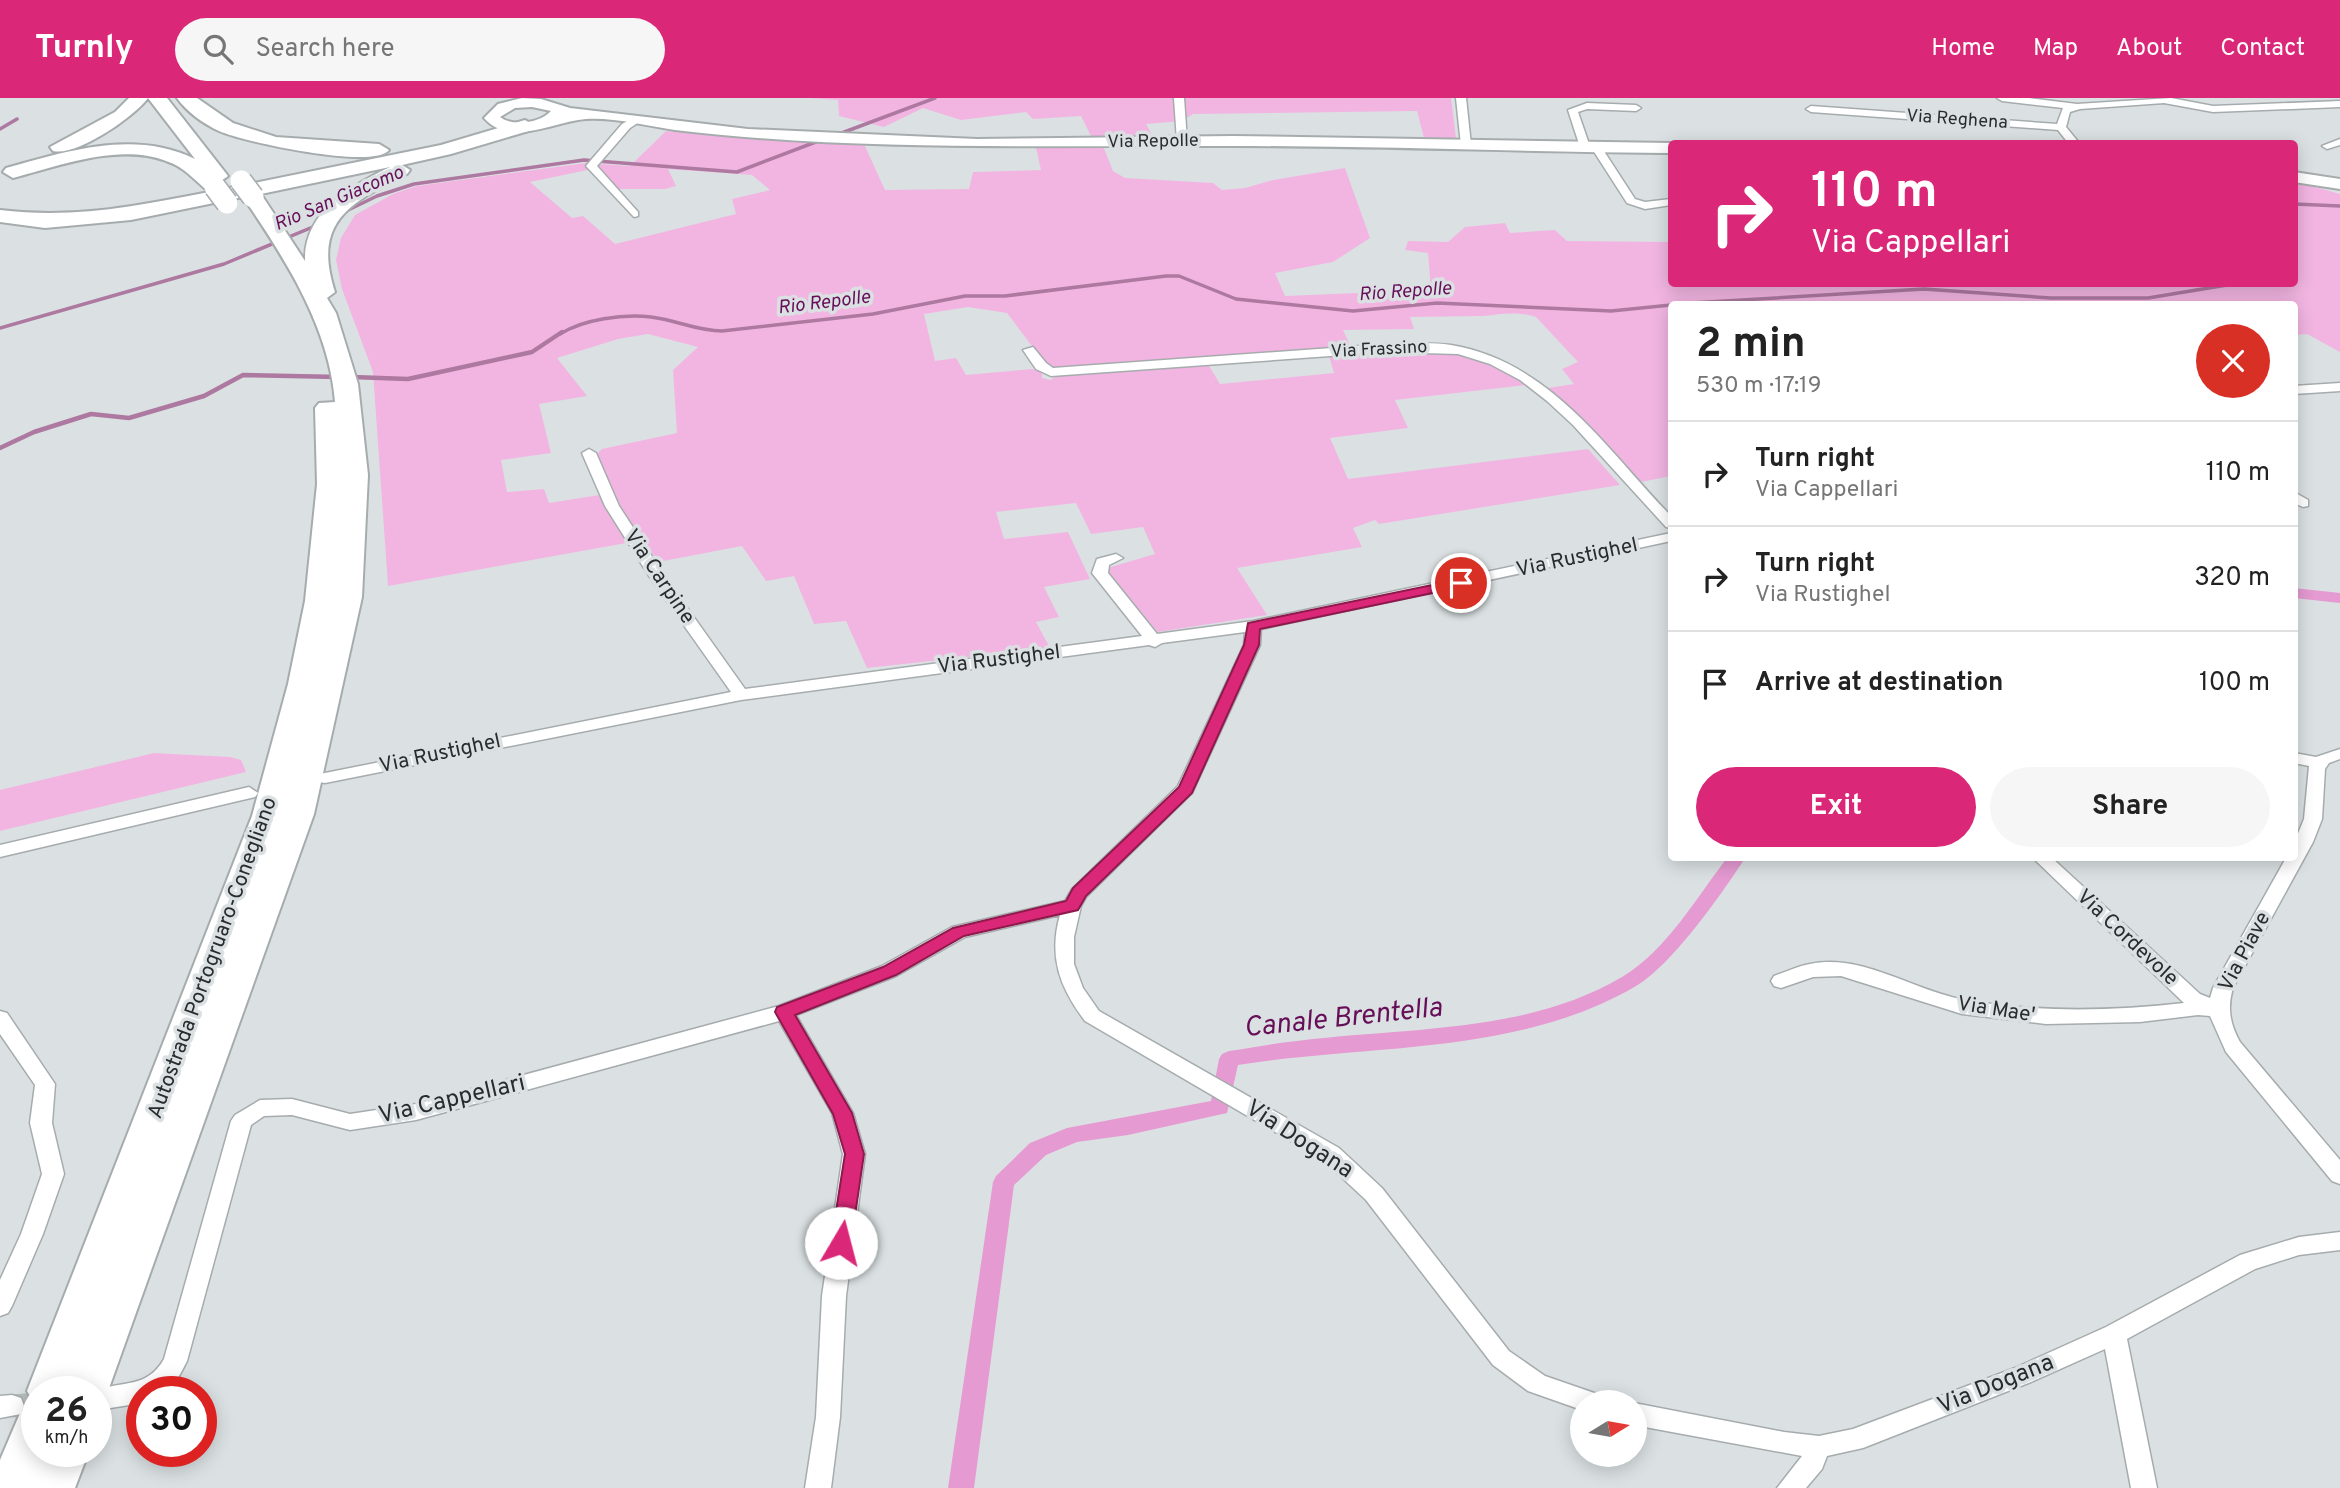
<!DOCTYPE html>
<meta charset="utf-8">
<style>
body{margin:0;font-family:Overpass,sans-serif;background:#f6f6f6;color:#222;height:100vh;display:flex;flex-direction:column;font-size:26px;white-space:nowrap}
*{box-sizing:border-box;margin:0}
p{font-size:23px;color:#767676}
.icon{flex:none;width:38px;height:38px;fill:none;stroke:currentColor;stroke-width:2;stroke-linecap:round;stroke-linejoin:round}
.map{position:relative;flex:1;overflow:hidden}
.details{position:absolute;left:1668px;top:203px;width:630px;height:560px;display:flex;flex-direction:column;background:#fff;border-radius:7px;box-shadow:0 4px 18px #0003}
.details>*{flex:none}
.top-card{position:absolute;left:1668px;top:42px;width:630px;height:147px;border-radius:7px;box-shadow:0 4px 18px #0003;background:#db2777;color:#fff;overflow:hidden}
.needle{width:46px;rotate:79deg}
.fabs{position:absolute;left:1570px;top:1292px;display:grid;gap:14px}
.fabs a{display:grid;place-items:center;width:77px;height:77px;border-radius:50%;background:#fff;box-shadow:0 4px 18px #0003;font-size:35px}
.speed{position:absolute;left:21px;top:1278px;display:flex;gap:14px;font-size:35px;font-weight:700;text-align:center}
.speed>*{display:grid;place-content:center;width:91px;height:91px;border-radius:50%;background:#fff;box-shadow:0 4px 18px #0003;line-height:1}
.speed small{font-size:18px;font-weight:400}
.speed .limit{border:10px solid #d22;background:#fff;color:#111}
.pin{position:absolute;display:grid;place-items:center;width:60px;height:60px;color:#fff;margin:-30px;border:4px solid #fff;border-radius:50%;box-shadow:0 2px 7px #0007}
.me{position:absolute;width:77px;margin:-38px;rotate:8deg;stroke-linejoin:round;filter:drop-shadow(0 0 5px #0008)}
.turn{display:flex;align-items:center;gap:24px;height:147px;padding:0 28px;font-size:32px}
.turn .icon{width:91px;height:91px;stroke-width:2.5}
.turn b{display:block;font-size:49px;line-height:60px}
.round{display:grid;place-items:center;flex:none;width:74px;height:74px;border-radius:37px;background:#f6f6f6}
.summary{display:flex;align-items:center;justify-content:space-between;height:119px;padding:0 28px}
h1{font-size:42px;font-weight:700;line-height:52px}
.button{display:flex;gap:14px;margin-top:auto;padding:14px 28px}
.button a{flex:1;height:80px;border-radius:42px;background:#db2777;color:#fff;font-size:28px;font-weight:700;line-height:80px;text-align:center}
.button a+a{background:#f6f6f6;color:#222}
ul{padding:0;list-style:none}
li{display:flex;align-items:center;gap:21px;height:105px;padding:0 28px;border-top:2px solid #e0e0e0}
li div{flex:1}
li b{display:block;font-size:26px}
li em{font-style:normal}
header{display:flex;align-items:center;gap:42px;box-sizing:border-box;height:98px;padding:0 35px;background:#db2777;color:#fff}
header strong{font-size:33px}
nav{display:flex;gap:38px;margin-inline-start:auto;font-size:24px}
.search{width:490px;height:63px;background:#f6f6f6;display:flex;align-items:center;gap:18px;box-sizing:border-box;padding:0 24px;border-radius:38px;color:#767676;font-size:26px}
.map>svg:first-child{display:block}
</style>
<header>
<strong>Turnly</strong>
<div class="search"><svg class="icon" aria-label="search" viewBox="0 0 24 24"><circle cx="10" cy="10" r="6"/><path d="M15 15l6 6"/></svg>Search here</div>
<nav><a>Home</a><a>Map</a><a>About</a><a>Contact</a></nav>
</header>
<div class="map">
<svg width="2340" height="1390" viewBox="0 0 2340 1390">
<rect width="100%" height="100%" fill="#dbe1e3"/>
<g fill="#f2b5e2" fill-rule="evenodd">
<polygon points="809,0 1451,0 1456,40 1424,40 1417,13 1193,16 1182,23 1146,26 1152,37 1093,42 1081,18 1033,21 1026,14 961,22 923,10 884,29 839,18 838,2"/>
<path d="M666 33 864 46 885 92 969 91 973 74 1041 72 1036 50 1103 48 1113 73 1125 80 1213 85 1222 92 1245 90 1273 82 1345 70 1370 140 1333 164 1275 175 1285 198 1431 192 1428 155 1405 152 1408 143 1448 144 1465 129 1505 125 1510 135 1555 132 1567 143 1671 144V186H2294V83L2340 96V254L2307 236 2294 237V206L2071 203 2064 204 2072 206H1671V378L1641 384 1548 290 1574 286 1562 271 1578 264 1536 219C1518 213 1501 216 1484 218L1410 219 1414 231 1343 232 1351 249 1053 270 1044 264 1007 215 968 209 924 216 935 263 956 260 966 277 1032 271 1042 274V280L1051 282 1056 278 1208 266 1220 286 1334 275 1329 258C1390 254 1479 239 1526 287L1395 302 1408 330 1330 340 1348 381 1588 351 1620 387 1379 426 1375 422 1353 430 1362 449 1237 470 1267 517 1158 534 1111 484 1104 471 1155 456 1143 429 1091 436 1076 405 996 414 1004 441 1068 434 1090 481 1044 489 1059 519 1036 524 1050 550 867 570 846 523 814 526 794 478 766 483 742 448 658 464 643 442 388 488 373 274 342 191 336 162 341 140 355 117 393 96 417 88 586 65 630 68ZM597 70 615 91H665L676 88 668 71 752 77 770 92 732 101 736 116 615 146 583 118 572 120 530 84ZM648 236 698 249 673 272 677 335 602 351 596 357 612 395 549 405 544 391 507 394 501 362 551 355 539 306 587 298 557 260 618 241Z"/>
<polygon points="154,655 230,659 241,662 246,674 0,733 0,692"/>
</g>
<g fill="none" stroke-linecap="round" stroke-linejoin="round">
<g stroke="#ad79a0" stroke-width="3.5">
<polyline points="0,31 17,21"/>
<polyline points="839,36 935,0"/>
<polyline points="2294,106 2340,108"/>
<polyline points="344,114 377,98 414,86 584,62 737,74 821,42"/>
<polyline points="1674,206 1924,191 2051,200 2148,200 2233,186"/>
<polyline points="0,230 224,166 320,126"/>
<path d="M560 236C584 221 623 216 651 219 676 222 697 233 722 233L873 216 965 198H1005L1166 178H1179L1236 201 1353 213 1437 205 1611 213 1671 207"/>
</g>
<g stroke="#ad79a0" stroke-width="4.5">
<polyline points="352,279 408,281 532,254 562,234"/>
<polyline points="0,350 34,334 91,316 129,320 204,298 243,277 339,279"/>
</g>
<g fill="#e59ad2" fill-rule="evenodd">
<polygon points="2294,490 2340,495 2340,505 2294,500"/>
<path d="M1727 760H1745C1722 796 1671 868 1636 888 1517 958 1369 946 1238 967L1227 1015 1128 1037 1077 1044 1046 1057 1014 1087 974 1390H948L993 1084 996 1078 1030 1045 1067 1030 1211 1003 1219 961 1222 956 1229 953C1252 950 1274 945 1297 943 1406 929 1525 936 1622 879 1667 852 1696 800 1727 760Z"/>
</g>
<polyline stroke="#b7bdbe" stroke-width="23" stroke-dasharray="23 11" stroke-linecap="butt" points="12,1308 37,1306"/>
<g stroke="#a6acad" stroke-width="3">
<g id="street">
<polygon points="1174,0 1184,0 1187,43 1182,46 1177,43"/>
<polygon points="1456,0 1466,0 1471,47 1466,50 1461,47"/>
<polygon points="1997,0 2029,0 2077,6 2171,0 2213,8 2340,3 2340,9 2213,14 2164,5 2080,11 2070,14 2066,29 2080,46 2069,46 2058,32 1811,14 1806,11 1811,8 2057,26 2063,10 2002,3"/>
<polygon points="1587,5 1636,7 1641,10 1636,13 1587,11 1578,14 1590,49 1585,52 1580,49 1568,12"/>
<polygon points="635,19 639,20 639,24 630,30 597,68 638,114 638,118 634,119 586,68 622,26"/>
<polygon points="2340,41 2340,47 2327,51 2322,48"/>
<polygon points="1592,47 1600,47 1635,101 1645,104 1671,101 1671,107 1645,111 1627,105 1591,49"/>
<path d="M1387 246C1408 246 1430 244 1451 247 1550 263 1607 352 1671 418V430L1666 429 1573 327 1547 303 1520 282 1490 266 1458 256 1387 254 1051 278 1036 271 1023 252 1033 249 1046 265 1053 270Z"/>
<polygon points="2340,285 2340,293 2294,296 2294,288"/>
<path d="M589 351 596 355 619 408 664 477 745 591 1142 538 1092 475 1097 461 1116 456 1123 460 1109 467 1108 475 1157 536 1253 523 1671 435V443L1261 531 1260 547 1192 695 1086 799 1081 808 1074 839V866L1083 890 1099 913 1339 1050 1382 1090 1509 1253 1545 1278 1600 1297 1603 1304H1582V1312L1528 1293 1493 1267 1366 1102 1323 1062 1085 923C1060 890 1048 859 1060 817L965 839 896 878 796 917 853 1015 865 1056 846 1198 840 1319 831 1390H805L816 1319 822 1198 843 1056 832 1015 779 923 416 1022 350 1032 292 1017 264 1018 251 1027 187 1263C174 1289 171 1293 142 1293V1305L104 1311 96 1308 95 1293C123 1282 147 1291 164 1261L231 1023 235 1017 260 1002 292 1001 350 1016 416 1006 779 908 882 868 952 829 1065 803 1072 791 1178 688 1244 547 1245 534 1162 545 1155 549 1149 547 741 602 325 685 319 684 316 680 319 676 325 675 731 594 649 478 605 408 582 355Z"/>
<polygon points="2294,394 2308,402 2308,408 2303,409 2294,405"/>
<path d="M2340 651V661L2329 665 2325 671 2322 721 2313 744 2233 890C2227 910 2230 926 2240 944L2340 1062V1086L2332 1083 2226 954 2210 918 2198 917 2140 924 2046 926 1962 916 1841 878 1813 879 1781 890 1774 888 1771 883 1774 878C1786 874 1798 868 1810 866 1862 855 1914 893 1965 902 2038 915 2112 913 2184 905L2033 760H2052L2200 896 2210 900 2213 890 2286 760H2294V745L2304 721 2309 668 2294 665V655L2316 659Z"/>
<polygon points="249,689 258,695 255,699 0,759 0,747"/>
<polygon points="0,913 7,915 55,986 52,1025 64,1076 43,1136 12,1208 8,1215 0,1218 0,1182 21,1136 42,1076 30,1025 35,987 0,936"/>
<polygon points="2340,1134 2340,1152 2299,1157 2255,1171 2127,1241 2157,1390 2131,1390 2105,1251 2031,1284 1863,1350 1827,1358 1822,1371 1806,1390 1777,1390 1802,1358 1634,1327 1634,1305 1784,1334 1819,1338 1853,1331 2015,1270 2106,1229 2240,1157 2299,1139"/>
<polygon points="12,1297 21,1300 24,1308 21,1316 0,1320 0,1298"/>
</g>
</g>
<g stroke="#a6acad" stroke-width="4">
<g id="secondary">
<path d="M522 0 541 1 570 10 748 31 977 41 1233 38 1671 45V55C1525 54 1379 48 1233 48 1047 47 861 54 675 32 649 28 611 19 586 21 555 23 510 50 484 20L498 6ZM532 9 551 13C540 25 513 29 500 19L515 10Z"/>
<polygon points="2294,74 2340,81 2340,91 2294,84"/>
</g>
</g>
<g stroke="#a6acad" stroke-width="4">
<g id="highway">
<path d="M129 0H167L228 78 221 83 224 91 441 47 525 22 535 28 532 32 451 56 402 67 410 72 407 76C350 105 312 123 335 194L327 200 336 215 358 286 368 377 362 499 314 716 103 1307 96 1310V1293H37V1353H89L75 1390H0V1362L21 1313 36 1308 27 1293 252 718 288 586 305 503 317 386 315 310 319 305 335 304C329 228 285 161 243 99L131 122 45 130 0 124V112C74 121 137 108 209 94 195 83 185 69 166 63 118 45 60 68 13 80L3 74 6 70C67 53 135 31 195 61L148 0C134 19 76 59 53 53L50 49 115 14ZM390 69C351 88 304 113 305 163L261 96Z"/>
<path d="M177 0H197L233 25 276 39 379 46 389 52C374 72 243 44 219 33 204 26 187 14 177 0Z"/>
</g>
</g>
<use href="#street" fill="#fff" fill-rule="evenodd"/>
<use href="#secondary" fill="#fff" fill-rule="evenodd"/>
<use href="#highway" fill="#fff" fill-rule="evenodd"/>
<g stroke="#a6acad" stroke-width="24" stroke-linecap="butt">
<g id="highway-bridge">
<polyline points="241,83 253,99"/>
<polyline points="215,89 227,105"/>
</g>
</g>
<use href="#highway-bridge" stroke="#fff" stroke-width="21"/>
</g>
<polygon fill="#db2777" stroke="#8e194d" stroke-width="2" points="1461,481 1468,485 1466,488 1260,531 1259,547 1192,695 1086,798 1078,812 964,838 896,877 795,917 852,1015 864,1056 851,1145 848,1151 834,1151 831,1145 845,1056 833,1016 775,914 777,909 883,869 953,830 1066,803 1073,790 1179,689 1244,547 1248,525"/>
<g text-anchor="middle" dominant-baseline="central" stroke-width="7" stroke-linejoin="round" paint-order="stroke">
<g font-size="18" fill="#292c2c" stroke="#dbe1e3">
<text transform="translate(1957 22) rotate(4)">Via Reghena</text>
<text transform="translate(1153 44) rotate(-1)">Via Repolle</text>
<text transform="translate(1379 252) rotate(-3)">Via Frassino</text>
</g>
<g font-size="19" font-style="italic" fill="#660e58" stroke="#dbe1e3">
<text transform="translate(339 101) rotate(-23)">Rio San Giacomo</text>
<text transform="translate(1405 194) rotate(-4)">Rio Repolle</text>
<text transform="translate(824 205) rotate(-7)">Rio Repolle</text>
</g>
<g font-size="21" fill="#292c2c" stroke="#dbe1e3">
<text transform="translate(1577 460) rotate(-12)">Via Rustighel</text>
<text transform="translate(659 479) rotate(56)">Via Carpine</text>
<text transform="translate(999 562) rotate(-7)">Via Rustighel</text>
<text transform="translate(440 656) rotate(-12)">Via Rustighel</text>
<text transform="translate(2127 840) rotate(43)">Via Cordevole</text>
<text transform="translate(2245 854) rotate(-62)">Via Piave</text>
<text transform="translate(213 860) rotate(-70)">Autostrada Portogruaro-Conegliano</text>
<text transform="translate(1996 912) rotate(9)">Via Mae'</text>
</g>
<g font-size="24" fill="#292c2c" stroke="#dbe1e3">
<text transform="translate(452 1002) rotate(-13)">Via Cappellari</text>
<text transform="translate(1299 1042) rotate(33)">Via Dogana</text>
<text transform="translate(1996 1287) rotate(-22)">Via Dogana</text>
</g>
<g font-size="28" font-style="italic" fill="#660e58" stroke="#dbe1e3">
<text transform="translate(1343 921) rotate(-6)">Canale Brentella</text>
</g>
</g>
</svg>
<div class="fabs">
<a><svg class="needle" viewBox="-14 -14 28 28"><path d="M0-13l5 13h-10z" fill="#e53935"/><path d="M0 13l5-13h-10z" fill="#767676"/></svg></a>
</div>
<div class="speed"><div>26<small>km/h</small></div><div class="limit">30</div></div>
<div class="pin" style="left:1461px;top:485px;background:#d93025"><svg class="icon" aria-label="arrive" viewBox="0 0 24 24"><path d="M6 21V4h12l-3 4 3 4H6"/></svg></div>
<svg class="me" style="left:841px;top:1145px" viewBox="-20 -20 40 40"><circle r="19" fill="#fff"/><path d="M0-13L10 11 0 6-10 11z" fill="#db2777"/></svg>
<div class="top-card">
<div class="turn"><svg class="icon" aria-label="right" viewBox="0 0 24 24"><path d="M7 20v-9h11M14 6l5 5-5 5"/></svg><div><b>110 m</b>Via Cappellari</div></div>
</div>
<section class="details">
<div class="summary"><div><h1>2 min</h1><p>530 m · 17:19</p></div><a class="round" style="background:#d93025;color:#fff"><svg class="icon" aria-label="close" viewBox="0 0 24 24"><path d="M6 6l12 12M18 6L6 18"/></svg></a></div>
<ul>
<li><svg class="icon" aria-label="right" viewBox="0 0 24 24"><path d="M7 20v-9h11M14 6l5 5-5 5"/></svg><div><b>Turn right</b><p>Via Cappellari</p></div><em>110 m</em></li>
<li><svg class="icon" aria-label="right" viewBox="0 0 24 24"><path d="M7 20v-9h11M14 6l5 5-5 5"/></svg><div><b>Turn right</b><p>Via Rustighel</p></div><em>320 m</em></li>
<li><svg class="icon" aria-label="arrive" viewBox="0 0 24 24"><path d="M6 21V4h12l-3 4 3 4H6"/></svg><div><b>Arrive at destination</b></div><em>100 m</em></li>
</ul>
<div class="button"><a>Exit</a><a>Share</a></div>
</section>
</div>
